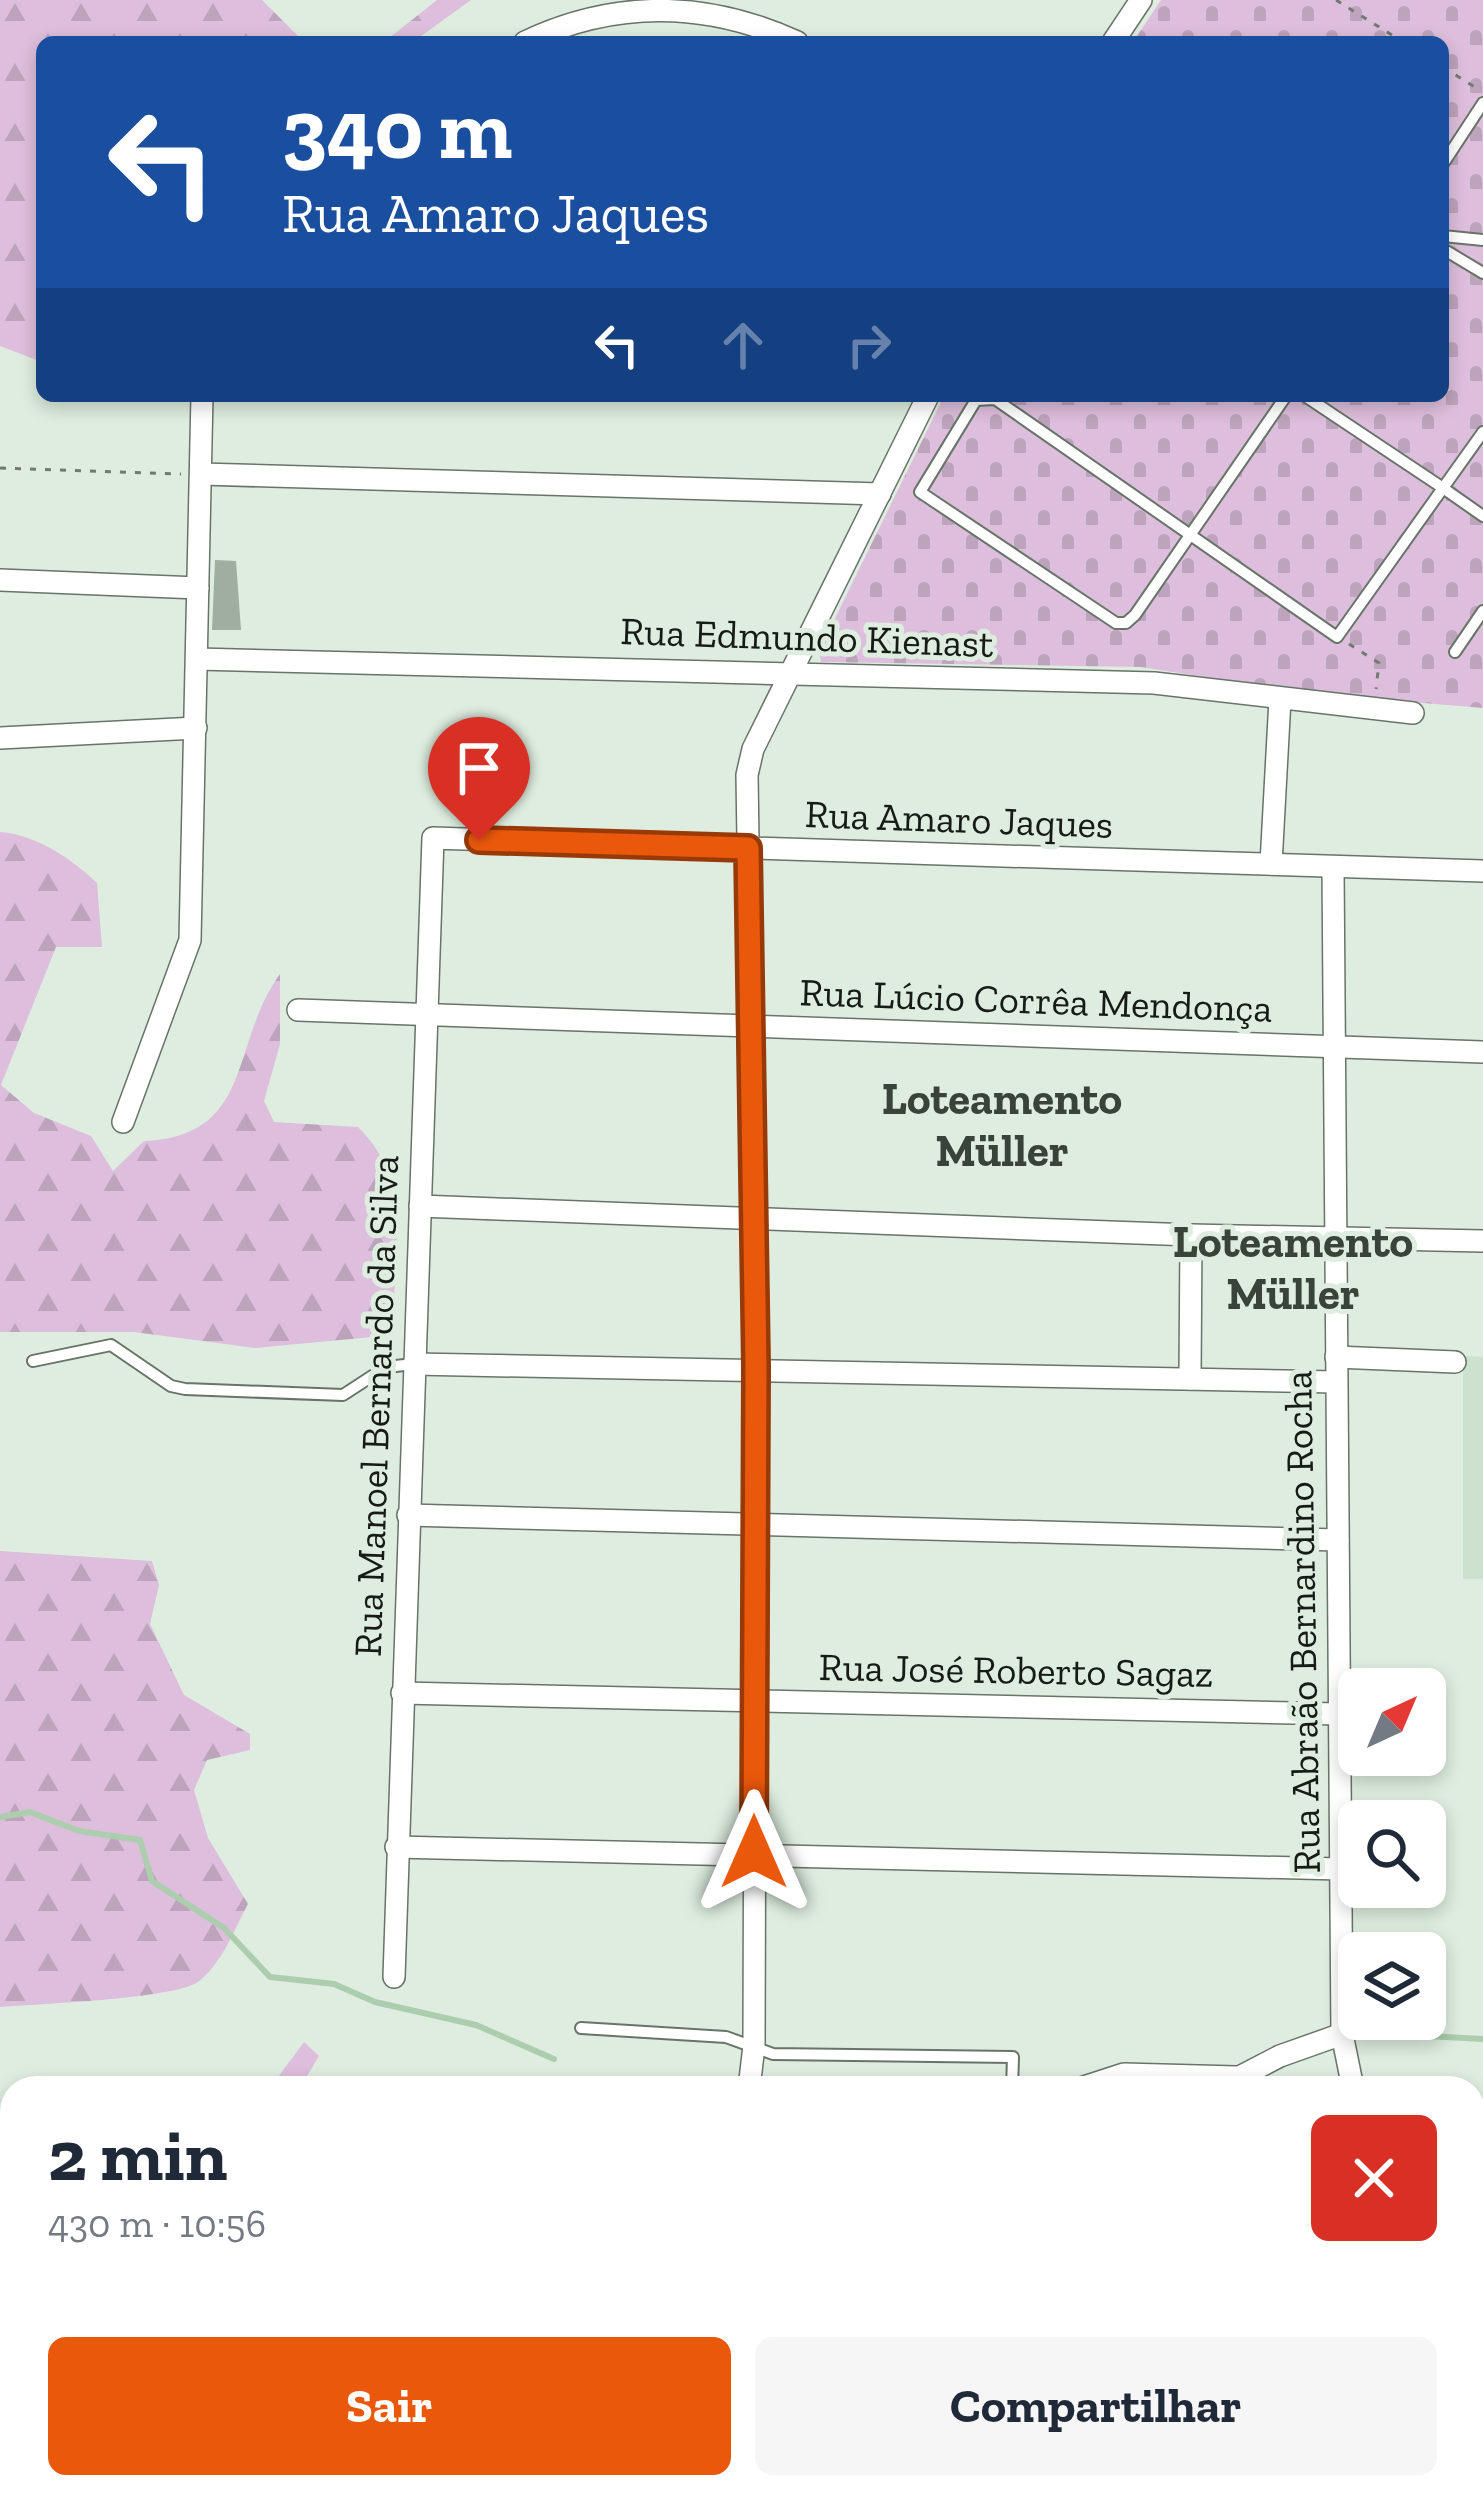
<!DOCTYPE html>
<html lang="pt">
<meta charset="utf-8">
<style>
body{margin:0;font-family:"Zilla Slab",serif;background:#f6f6f7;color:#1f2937;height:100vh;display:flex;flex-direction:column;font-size:45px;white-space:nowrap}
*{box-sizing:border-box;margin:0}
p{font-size:39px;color:#747a83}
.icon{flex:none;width:66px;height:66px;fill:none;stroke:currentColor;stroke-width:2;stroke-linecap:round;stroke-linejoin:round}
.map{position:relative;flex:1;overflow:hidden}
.details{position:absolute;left:0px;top:2076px;width:1485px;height:423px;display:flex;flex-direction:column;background:#fff;border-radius:36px 36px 0 0;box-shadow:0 6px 18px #0003}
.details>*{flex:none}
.guide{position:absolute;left:36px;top:36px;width:1413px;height:366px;border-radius:18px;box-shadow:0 6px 18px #0003;background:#1a4fa0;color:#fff;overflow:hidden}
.needle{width:78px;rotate:44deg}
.tools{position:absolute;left:1338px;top:1668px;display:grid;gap:24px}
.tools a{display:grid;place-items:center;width:108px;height:108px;border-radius:18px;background:#fff;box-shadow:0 6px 18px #0003;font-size:60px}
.pin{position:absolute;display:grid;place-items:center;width:102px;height:102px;color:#fff;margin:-123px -51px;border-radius:50% 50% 50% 0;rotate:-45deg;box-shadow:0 0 12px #0007}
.pin .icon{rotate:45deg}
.me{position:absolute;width:132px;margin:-66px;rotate:0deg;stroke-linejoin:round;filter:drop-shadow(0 0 9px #0008)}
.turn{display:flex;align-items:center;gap:42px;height:252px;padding:0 48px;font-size:54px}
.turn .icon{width:156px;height:156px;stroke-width:2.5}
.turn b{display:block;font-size:84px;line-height:102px}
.lanes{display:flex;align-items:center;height:114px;padding:0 48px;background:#0003;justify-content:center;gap:60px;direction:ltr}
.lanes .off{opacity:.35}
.round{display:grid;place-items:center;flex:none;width:126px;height:126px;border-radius:18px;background:#f6f6f7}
.headline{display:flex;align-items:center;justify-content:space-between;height:204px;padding:0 48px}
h1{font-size:72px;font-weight:800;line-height:90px}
.primary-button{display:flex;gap:24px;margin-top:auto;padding:24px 48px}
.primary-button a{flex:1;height:138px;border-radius:18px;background:#ea580c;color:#fff;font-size:48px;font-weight:800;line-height:138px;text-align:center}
.primary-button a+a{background:#f6f6f7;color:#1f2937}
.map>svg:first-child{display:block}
</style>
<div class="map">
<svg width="1483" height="2497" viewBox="0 0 1483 2497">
<defs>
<pattern id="forest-firs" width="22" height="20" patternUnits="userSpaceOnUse" patternTransform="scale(3)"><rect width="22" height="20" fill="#ddbedc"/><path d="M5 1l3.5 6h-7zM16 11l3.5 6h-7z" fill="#bda3bc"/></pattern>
<pattern id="cemetery-stones" width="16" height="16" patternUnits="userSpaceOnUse" patternTransform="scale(3)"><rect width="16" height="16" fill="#ddbedc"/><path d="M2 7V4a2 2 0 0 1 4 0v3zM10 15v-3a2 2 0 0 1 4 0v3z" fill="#bda3bc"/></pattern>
</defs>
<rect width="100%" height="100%" fill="#deeddf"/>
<polygon fill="#cde2ce" points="1463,1356 1483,1357 1483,1579 1463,1579"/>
<g fill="url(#forest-firs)">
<polygon points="0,0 262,0 304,42 42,42 42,362 0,346"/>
<polygon points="437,0 471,0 417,39 384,42"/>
<path d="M0 832C35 834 72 859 97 883L102 947H56L1 1085 34 1113 91 1136 113 1171 144 1141C255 1136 229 1044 280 974V1044L264 1101 274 1122 358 1127C411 1178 394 1243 394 1312L372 1337 255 1348 134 1332H0Z"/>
<path d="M0 1551 152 1561 159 1585 150 1624 184 1695 250 1734V1750L207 1760 194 1790 208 1838 248 1904C235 1928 220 1968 196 1983 169 1999 37 2004 0 2007Z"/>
<polygon points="304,2042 319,2056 300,2088 270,2088"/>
<polygon points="0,2199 12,2204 12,2487 43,2487 28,2497 0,2497"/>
</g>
<polygon fill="url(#cemetery-stones)" points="1161,0 1483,0 1483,708 1307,693 1141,667 821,662 819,651 944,396 1443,396 1443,42 1133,42"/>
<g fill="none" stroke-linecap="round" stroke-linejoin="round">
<g stroke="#accdae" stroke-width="6">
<polyline points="0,1817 30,1812 79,1831 140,1840 152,1881 224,1928 270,1977 334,1984 375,2002 476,2025 554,2059"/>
<polyline points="1370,2033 1483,2039"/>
</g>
</g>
<polygon fill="#9faea0" points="215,560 236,561 241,630 212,630"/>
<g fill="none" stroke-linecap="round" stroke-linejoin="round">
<g stroke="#677467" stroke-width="14">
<g id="lane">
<polyline points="1443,164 1483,103"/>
<polyline points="1443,236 1483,240"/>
<polyline points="1443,249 1483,273"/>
<polyline points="1286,396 1135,615 1126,623 1116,623 920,492 976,400 995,399 1337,637 1443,488 1305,396"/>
<polyline points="1483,432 1443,488 1483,516"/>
<polyline points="1455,652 1483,611"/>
<polyline points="33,1361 111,1345 171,1386 185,1389 343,1395 386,1367 414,1364"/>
<polyline points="581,2028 726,2037 773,2054 1013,2057 1012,2088"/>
</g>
</g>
<g stroke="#677467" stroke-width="24">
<g id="street">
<path d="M525 42C614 0 705 0 797 42"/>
<polyline points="1113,42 1141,0"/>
<polyline points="201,474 880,494"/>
<polyline points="0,580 198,588"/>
<polyline points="197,659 1154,683 1413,713"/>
<polyline points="0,738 196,728"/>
<polyline points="1271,864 1280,699"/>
<polyline points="1333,867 1342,2034 1353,2088"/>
<polyline points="298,1010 1483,1052"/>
<polyline points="123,1122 190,940 202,396"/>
<polyline points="420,1206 1191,1235 1483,1241"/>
<polyline points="1336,1357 1455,1362"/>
<polyline points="414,1364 1336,1382"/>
<polyline points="1190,1379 1191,1235"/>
<polyline points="408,1515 1338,1540"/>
<polyline points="402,1693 1339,1714"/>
<polyline points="396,1847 1340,1869"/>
<polyline points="394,1977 433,838 1483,871"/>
<polyline points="1228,2083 1280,2056 1342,2034"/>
<polyline points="749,2088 754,2046 756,1367 747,775 753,749 928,396"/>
<polyline points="1081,2088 1124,2074 1236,2077"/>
<polyline points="1473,2210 1483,2208"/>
<polyline points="1473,2389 1483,2438"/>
<polyline points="476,2487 482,2497"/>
<polyline points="319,2497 337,2487"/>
<polyline points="679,2497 692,2487"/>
</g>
</g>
<g stroke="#717a71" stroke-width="3" stroke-dasharray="6 9" stroke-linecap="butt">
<polyline points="1336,0 1403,42"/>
<polyline points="1443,67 1476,88"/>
<polyline points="0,468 181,474"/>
<polyline points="1349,644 1379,663 1376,689"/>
</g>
<use href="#lane" stroke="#fff" stroke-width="10"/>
<use href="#street" stroke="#fff" stroke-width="21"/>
</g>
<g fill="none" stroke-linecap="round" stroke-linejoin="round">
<g stroke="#983908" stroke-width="30">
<polyline id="route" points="479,840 748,848 756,1367 754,1852"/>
</g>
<use href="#route" stroke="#ea580c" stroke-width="21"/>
</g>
<g text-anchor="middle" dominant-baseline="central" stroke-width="10" stroke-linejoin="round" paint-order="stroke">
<g font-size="39" fill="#161b16" stroke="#deeddf">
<text transform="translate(807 637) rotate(2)">Rua Edmundo Kienast</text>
<text transform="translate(959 819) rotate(2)">Rua Amaro Jaques</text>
<text transform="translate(1036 1000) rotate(2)">Rua Lúcio Corrêa Mendonça</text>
<text transform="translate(376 1406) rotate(-88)">Rua Manoel Bernardo da Silva</text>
<text transform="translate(1302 1622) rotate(-91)">Rua Abraão Bernardino Rocha</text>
<text transform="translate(1016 1670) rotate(1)">Rua José Roberto Sagaz</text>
</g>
<g font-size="45" font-weight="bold" fill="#384439" stroke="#deeddf">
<text x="1002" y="1099">Loteamento<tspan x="1002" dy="52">Müller</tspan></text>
<text x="1293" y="1242">Loteamento<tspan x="1293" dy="52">Müller</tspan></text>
</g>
</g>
</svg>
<div class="tools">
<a><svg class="needle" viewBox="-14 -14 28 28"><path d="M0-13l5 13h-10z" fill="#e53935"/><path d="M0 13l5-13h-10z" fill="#747a83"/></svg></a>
<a><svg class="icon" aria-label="search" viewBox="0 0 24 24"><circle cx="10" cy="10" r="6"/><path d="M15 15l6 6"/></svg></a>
<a><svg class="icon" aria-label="layers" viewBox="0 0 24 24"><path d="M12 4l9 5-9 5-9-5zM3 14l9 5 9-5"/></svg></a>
</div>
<div class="pin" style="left:479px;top:840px;background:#d93025"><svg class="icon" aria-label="arrive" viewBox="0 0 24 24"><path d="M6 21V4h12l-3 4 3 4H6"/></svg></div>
<svg class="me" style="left:754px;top:1852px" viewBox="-20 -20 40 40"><path d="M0-17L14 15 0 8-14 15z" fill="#ea580c" stroke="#fff" stroke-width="4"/></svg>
<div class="guide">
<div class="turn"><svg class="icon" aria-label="left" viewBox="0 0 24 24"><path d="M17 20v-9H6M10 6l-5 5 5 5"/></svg><div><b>340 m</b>Rua Amaro Jaques</div></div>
<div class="lanes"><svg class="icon" aria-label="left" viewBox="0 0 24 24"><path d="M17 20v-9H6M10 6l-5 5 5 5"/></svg><svg class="icon off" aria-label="ahead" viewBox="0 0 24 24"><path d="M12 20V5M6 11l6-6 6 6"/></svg><svg class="icon off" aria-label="right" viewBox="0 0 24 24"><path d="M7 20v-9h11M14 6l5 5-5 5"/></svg></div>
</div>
<section class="details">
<div class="headline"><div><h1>2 min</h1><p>430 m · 10:56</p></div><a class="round" style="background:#d93025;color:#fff"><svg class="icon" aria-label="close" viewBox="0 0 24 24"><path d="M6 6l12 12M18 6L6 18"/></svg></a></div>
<div class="primary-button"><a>Sair</a><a>Compartilhar</a></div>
</section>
</div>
